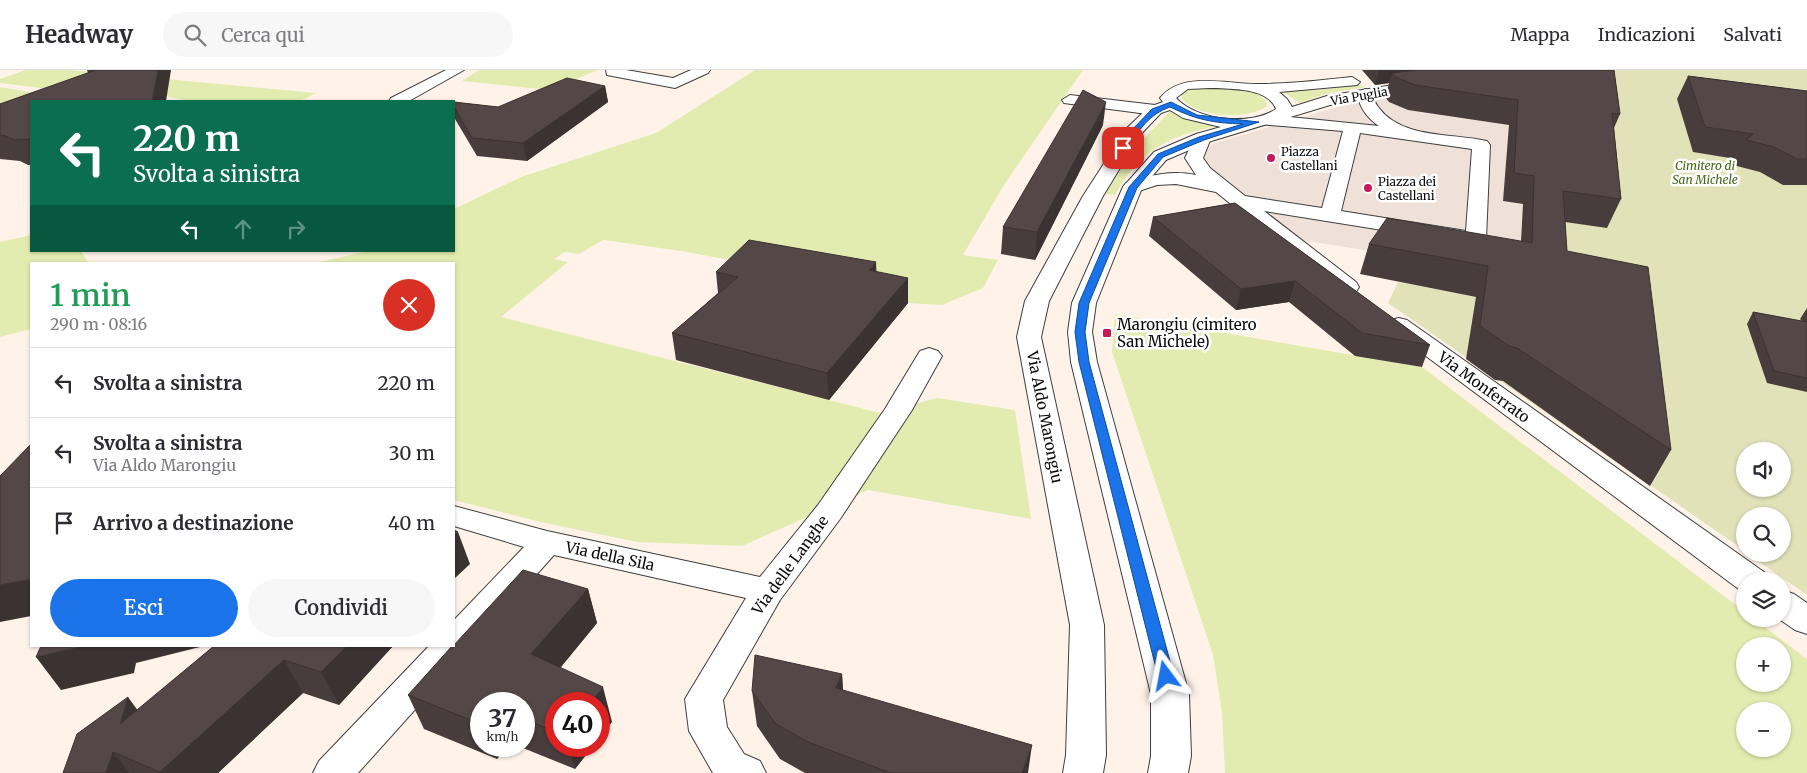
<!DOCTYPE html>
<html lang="it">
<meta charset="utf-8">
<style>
body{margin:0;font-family:Merriweather,serif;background:#f7f7f7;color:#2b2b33;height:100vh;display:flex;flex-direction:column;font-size:19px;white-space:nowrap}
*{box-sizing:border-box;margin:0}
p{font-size:16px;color:#7c7c81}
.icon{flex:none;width:28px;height:28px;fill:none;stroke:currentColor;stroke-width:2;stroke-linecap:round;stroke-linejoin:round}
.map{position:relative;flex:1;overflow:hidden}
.panel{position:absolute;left:30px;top:192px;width:425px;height:385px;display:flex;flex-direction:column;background:#fff;border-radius:0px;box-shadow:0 1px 4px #0004}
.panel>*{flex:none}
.banner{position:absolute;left:30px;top:30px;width:425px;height:152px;border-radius:0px;box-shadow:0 1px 4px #0004;background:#0b6e4f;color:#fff;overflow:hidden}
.buttons{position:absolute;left:1736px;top:372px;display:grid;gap:10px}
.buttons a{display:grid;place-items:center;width:55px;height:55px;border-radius:50%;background:#fff;box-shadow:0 1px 4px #0004;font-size:25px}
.speed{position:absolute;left:470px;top:622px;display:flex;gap:10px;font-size:25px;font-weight:700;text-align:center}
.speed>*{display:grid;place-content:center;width:65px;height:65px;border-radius:50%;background:#fff;box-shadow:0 1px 4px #0004;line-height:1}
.speed small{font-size:12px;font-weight:400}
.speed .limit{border:8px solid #d22;background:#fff;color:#111}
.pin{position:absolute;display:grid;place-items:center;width:42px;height:42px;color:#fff;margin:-21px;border-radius:10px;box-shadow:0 2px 8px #0006}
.me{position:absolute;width:55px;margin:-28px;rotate:347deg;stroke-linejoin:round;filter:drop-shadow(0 0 4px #0008)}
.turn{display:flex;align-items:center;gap:18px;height:105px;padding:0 20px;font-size:22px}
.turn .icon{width:65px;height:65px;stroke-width:2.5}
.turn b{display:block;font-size:35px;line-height:42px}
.lanes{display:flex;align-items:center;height:48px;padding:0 20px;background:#0003;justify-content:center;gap:25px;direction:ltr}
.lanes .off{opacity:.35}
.round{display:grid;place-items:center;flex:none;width:52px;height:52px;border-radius:26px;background:#f7f7f7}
.overview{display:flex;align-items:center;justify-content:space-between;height:85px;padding:0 20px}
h1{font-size:30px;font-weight:600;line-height:38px;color:#1e9e55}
.action{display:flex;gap:10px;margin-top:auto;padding:10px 20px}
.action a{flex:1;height:58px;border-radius:30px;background:#1a73e8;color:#fff;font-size:20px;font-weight:600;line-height:58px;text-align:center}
.action a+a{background:#f7f7f7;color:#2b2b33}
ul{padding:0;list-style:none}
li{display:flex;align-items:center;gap:15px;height:70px;padding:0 20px;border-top:1px solid #e1e1e2}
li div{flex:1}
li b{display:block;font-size:19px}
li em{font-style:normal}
header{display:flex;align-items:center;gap:30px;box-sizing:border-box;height:70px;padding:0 25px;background:#fff;border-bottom:1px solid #e1e1e2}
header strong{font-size:24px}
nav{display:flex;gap:28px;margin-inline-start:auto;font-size:18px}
.search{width:350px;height:45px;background:#f7f7f7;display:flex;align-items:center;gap:12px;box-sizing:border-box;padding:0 18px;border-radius:28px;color:#7c7c81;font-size:19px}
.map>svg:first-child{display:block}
</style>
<header>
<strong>Headway</strong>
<div class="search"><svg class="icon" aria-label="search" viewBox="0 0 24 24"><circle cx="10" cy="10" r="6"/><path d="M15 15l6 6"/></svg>Cerca qui</div>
<nav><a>Mappa</a><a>Indicazioni</a><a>Salvati</a></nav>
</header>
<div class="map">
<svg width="1807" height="703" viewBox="0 0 1807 703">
<rect width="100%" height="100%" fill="#fff3e9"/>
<g fill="#e3ecb0" fill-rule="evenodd">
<polygon points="26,0 70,0 316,23 300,31 188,31 139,20 65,21 0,13 0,9"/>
<polygon points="479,0 598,0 550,20 462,11"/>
<polygon points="755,0 1083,0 1004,115 963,185 998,190 983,218 942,235 908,233 870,225 876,217 681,181 603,170 579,184 565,182 554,189 568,192 501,247 880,343 937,328 1015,340 1031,449 868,420 742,476 637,472 540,452 454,430 454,194 311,194 368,181 454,181 454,139 521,107 656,63"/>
<polygon points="1360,15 1365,17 1325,24 1300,33 1280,20 1316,20"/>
<path d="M1207 16C1226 18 1255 15 1267 33L1266 37C1245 50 1199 48 1182 29V24L1187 20Z"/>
<polygon points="0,17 77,30 31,31 0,63"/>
<path d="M1170 41 1190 50 1217 56C1167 67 1140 80 1115 125L1105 124 1135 78Z"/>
<polygon points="31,165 31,181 81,181 89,194 31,194 31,259 0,267 0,172"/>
<path d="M1115 244 1422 297 1745 542V549H1754L1807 589V703H1225L1222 643 1213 585 1112 282ZM1745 576H1782V614H1745ZM1782 641V679H1745V641Z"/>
</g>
<path fill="#e2e2b9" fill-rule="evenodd" d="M1588 0H1807V525L1748 484H1782V446H1745V481L1388 233 1398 212 1636 258 1554 211ZM1745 381H1782V419H1745Z"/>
<polygon fill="#efe1d8" points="1386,28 1398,36 1525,57 1503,130 1523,134 1519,204 1300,170 1210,102 1202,91 1199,80 1215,73 1354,32"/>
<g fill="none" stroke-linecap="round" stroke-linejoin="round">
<g stroke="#3e3e3e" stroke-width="2">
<g id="minor">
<polygon points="446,0 464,0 409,31 389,31 391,28"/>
<polygon points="606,0 626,0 673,8 691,0 710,0 708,3 675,18 607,5"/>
<path d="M1365 19 1371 21C1374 26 1374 33 1379 38 1402 69 1453 63 1487 71L1490 75 1486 169 1483 173 1476 175 1264 141 1356 212 1359 217 1356 222 1348 224 1340 222 1216 122 1176 114 1157 115 1133 123 1126 121 1123 117 1126 113C1150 105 1171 100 1196 105L1185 88 1196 64H1208L1211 68 1203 88 1210 98 1245 126 1322 138 1343 61 1269 55 1263 54 1261 50 1263 46 1269 45 1379 56C1367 48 1360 38 1357 24ZM1360 63 1472 79 1466 161 1341 141Z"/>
<polygon points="1070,25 1155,35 1163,40 1155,45 1064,33 1062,30"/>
<polygon points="1399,248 1407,250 1764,502 1768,511 1745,511 1745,521 1740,520 1391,260 1387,255 1391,250"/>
<polygon points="929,278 938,281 942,286 912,340 840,449 780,530 723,630 727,657 744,684 760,691 766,703 713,703 689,661 685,629 746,528 554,485 358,703 313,703 319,691 429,576 454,576 454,550 524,477 454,456 454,436 547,461 760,507 818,435 885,339 920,281"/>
<polygon points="1782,520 1794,524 1807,533 1807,564 1795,560 1779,549 1782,549"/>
</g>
</g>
<g stroke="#3e3e3e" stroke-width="2">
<path id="tertiary" d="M1352 7 1360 12 1357 15 1279 22 1287 29 1292 37 1327 26 1423 10 1431 15 1423 20 1330 35 1208 72 1166 90 1142 118 1096 233 1092 262 1097 292 1189 624 1191 686 1188 703H1148L1151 686V624L1071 292 1068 262 1072 233 1123 117 1154 82 1196 64 1221 57 1183 48 1170 40 1161 43 1140 65 1103 126 1049 231 1041 267 1104 555 1106 685 1103 703H1063L1066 685 1070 555 1017 267 1025 231 1083 126 1127 58 1149 37 1163 32 1160 28C1183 0 1228 15 1260 14 1291 14 1322 10 1352 7ZM1210 18C1229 19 1268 17 1276 39 1251 56 1197 51 1176 28L1188 19Z"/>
</g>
<use href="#minor" fill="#fff" fill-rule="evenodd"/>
<use href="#tertiary" fill="#fff" fill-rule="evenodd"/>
</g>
<g fill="#483d3d">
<polygon points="87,0 171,0 31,31 31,95 28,95 20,91 0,89 0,34 88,3"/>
<polygon points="1362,0 1614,0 1620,44 1614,58 1621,129 1607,158 1565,152 1567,181 1671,380 1650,416 1503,311 1495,310 1466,289 1476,227 1360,204 1369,174 1521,171 1523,134 1503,131 1509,55 1408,40 1389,32 1385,27 1389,13 1375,15"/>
<polygon points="1688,6 1807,21 1807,115 1783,115 1760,102 1733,95 1736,89 1693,82 1677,29"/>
<polygon points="605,16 608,32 527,91 477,86 455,49 454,44 454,32 498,37"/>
<polygon points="1103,55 1035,190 1001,184 1003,157"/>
<polygon points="1235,133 1430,275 1422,297 1355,286 1289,232 1236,240 1149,166 1153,147"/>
<polygon points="716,202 908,208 908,233 829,330 676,290 672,263 718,223"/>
<polygon points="1807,238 1807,322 1767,313 1747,254 1753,242 1802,251 1800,249"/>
<polygon points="588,519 597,553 560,598 612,652 556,634 556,676 593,676 575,699 518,676 524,676 524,634 481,634 481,676 507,676 497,689 424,659 408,625"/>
<polygon points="214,576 393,576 339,635 303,623 218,703 63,703"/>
<polygon points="842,604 843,620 1028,703 805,703 780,689 757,656 752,621"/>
</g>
<g fill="#3b3232">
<polygon points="158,0 171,0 166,31 152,31"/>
<polygon points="1379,0 1470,0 1392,3 1389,13 1375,15"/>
<polygon points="605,16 608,32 527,91 523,73"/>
<polygon points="1106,32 1103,55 1035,190 1037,162"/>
<polygon points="876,192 877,217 869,200"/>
<polygon points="908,208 908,233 829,330 827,303"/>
<polygon points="1295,211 1289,232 1236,240 1241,219"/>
<polygon points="458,462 470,494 454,509 454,466"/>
<polygon points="31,509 31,546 0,552 0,515"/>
<polygon points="588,519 597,553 543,619 531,584"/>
<polygon points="84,576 204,576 136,593 134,603 61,620 36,587"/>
<polygon points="347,576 393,576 339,635 321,602"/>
<polygon points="284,590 303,623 218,703 160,703 160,702"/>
<polygon points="842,604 844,639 836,618"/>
<polygon points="603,617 612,652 599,669 599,634 589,634"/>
<polygon points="128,627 152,660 120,654"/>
<polygon points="1032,675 1028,703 1022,703"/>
<polygon points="492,676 507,676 497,689"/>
<polygon points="568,676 593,676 575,699"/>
<polygon points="113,682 129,703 106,703"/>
</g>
<g fill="#544747" stroke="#3b3232">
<polygon points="96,0 158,0 152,31 31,31 31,69 14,70 6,66 0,65 0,34"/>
<polygon points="1416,0 1614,0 1620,44 1612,43 1621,129 1563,121 1567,181 1648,197 1671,380 1517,278 1509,276 1480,256 1488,196 1369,174 1387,148 1532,173 1534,106 1514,103 1518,30 1415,15 1396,7 1392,3"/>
<polygon points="1688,6 1807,21 1807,89 1797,89 1774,77 1746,70 1753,64 1705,57"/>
<polygon points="567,8 605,16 523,73 472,68 454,37 454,32 498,37"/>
<polygon points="1083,20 1106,32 1037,162 1003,157"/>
<polygon points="1235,133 1430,275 1362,263 1295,211 1241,219 1153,147"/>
<polygon points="749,170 876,192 869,200 908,208 827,303 672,263 738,207 716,202"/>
<polygon points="1753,242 1807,252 1807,308 1774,301"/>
<polygon points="31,374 31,509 0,515 0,406"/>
<polygon points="454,460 458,462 454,466"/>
<polygon points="523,500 588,519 531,584 603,617 589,634 556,634 556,662 524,649 524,634 481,634 481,654 408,625 452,576 454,576 454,575"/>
<polygon points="41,576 84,576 36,587"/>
<polygon points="214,576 347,576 321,602 284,590 160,702 113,682 106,703 63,703 77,664 128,627 120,654"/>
<polygon points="755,585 842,604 836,618 1032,675 1022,703 891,703 808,672 776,654 752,621"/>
</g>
<path fill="#1a73e8" stroke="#114b97" d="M1171 32 1197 45 1259 52 1204 70 1163 87 1137 118 1089 233 1085 262 1089 292 1174 606 1171 610 1166 612 1161 610 1158 606 1079 292 1075 262 1079 233 1129 117 1158 84 1199 67 1243 54C1213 53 1197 50 1170 37 1149 44 1138 61 1126 80H1121L1131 61 1152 39Z"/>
<g fill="#c5195a" stroke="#fff" stroke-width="2">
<circle cx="1271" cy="88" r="5"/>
<circle cx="1368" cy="118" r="5"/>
<rect x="1102" y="258" width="10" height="10" rx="2.5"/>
</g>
<g text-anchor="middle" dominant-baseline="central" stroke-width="5" stroke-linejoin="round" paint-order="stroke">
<g font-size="12" fill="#0b0b0b" stroke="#fff">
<text transform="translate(1359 26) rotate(-10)">Via Puglia</text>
</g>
<g font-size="12" fill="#0b0b0b" stroke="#fff" text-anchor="start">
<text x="1281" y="81">Piazza<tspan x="1281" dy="14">Castellani</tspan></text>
<text x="1378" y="111">Piazza dei<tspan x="1378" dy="14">Castellani</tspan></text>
</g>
<g font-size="12" font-style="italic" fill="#426717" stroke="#fff">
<text x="1705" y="95">Cimitero di<tspan x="1705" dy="14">San Michele</tspan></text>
</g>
<g font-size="15" fill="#0b0b0b" stroke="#fff" text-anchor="start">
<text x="1117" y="254">Marongiu (cimitero<tspan x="1117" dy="17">San Michele)</tspan></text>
</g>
<g font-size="15" fill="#0b0b0b" stroke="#fff">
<text transform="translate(1484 317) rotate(36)">Via Monferrato</text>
<text transform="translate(1045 347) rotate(79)">Via Aldo Marongiu</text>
<text transform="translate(610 486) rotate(12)">Via della Sila</text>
<text transform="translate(790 495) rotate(-54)">Via delle Langhe</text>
</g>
</g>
</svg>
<div class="buttons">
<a><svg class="icon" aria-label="sound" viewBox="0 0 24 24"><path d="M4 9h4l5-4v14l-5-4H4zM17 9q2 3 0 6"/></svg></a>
<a><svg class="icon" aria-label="search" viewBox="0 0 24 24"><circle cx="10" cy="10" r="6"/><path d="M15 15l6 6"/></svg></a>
<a><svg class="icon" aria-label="layers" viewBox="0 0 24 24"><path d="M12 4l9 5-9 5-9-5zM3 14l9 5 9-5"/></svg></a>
<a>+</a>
<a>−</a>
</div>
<div class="speed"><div>37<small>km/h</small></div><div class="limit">40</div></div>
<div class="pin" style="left:1123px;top:78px;background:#d93025"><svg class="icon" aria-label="arrive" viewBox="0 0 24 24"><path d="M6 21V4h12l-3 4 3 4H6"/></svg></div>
<svg class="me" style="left:1166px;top:606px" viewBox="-20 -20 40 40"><path d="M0-17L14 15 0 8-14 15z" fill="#1a73e8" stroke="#fff" stroke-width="4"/></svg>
<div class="banner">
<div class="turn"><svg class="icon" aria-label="left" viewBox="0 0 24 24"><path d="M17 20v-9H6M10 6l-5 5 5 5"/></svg><div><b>220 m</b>Svolta a sinistra</div></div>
<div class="lanes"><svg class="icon" aria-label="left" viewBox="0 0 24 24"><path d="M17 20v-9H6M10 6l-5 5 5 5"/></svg><svg class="icon off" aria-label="ahead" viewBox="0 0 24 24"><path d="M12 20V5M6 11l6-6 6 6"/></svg><svg class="icon off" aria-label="right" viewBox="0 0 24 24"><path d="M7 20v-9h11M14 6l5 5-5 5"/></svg></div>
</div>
<section class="panel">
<div class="overview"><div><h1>1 min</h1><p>290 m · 08:16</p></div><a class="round" style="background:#d93025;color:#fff"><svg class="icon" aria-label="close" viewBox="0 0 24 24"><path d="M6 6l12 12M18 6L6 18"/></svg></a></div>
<ul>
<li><svg class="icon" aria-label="left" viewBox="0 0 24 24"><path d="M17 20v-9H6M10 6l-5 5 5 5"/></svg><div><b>Svolta a sinistra</b></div><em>220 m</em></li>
<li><svg class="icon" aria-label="left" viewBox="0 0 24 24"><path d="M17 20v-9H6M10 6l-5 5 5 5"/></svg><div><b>Svolta a sinistra</b><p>Via Aldo Marongiu</p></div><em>30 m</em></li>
<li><svg class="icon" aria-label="arrive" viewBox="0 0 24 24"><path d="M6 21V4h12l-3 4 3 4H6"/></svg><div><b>Arrivo a destinazione</b></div><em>40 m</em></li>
</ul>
<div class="action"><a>Esci</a><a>Condividi</a></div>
</section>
</div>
